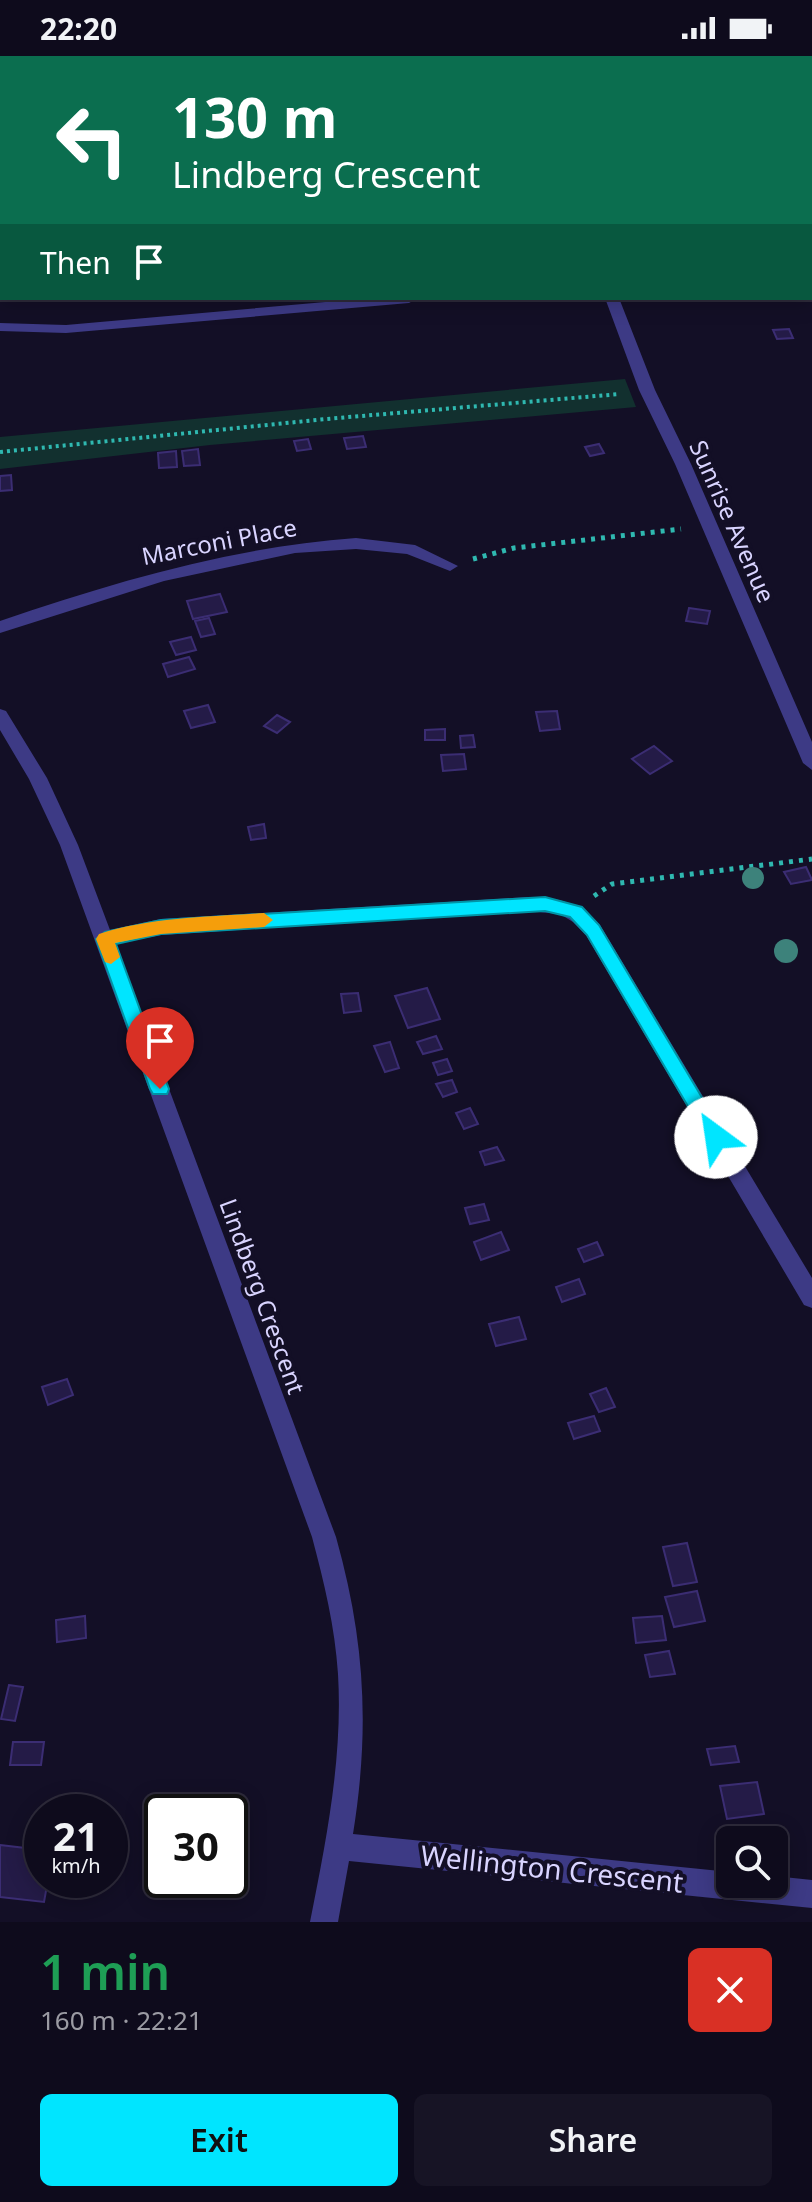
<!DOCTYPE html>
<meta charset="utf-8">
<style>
body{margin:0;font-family:"Noto Sans",sans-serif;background:#171425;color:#f1f3f6;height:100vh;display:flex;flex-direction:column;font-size:30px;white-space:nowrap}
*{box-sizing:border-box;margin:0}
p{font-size:26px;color:#9b9ba3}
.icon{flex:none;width:44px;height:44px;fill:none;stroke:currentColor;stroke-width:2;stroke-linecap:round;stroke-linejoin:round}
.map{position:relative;height:1866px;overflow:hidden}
.details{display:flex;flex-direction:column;background:#0e0b1c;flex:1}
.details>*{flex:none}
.banner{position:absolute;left:0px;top:0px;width:812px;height:244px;box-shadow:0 4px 20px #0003,0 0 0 2px #2e2b3b;background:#0b6e4f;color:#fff;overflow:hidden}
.tools{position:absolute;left:716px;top:1770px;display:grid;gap:16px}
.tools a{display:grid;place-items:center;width:72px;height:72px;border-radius:12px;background:#0e0b1c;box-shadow:0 4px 20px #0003,0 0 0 2px #2e2b3b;font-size:40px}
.speed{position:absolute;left:24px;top:1738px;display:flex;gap:16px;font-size:40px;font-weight:700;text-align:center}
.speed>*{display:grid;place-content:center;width:104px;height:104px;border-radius:50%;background:#0e0b1c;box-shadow:0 4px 20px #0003,0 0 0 2px #2e2b3b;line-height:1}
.speed small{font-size:20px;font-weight:400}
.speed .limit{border:4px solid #111;border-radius:12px;background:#fff;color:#111}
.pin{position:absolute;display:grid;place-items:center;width:68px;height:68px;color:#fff;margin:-82px -34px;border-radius:50% 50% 50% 0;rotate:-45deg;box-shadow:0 0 8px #0007}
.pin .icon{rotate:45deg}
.me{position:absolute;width:88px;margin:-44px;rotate:329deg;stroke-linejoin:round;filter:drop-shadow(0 0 6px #0008)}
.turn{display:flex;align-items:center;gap:28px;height:168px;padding:0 40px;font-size:36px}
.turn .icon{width:104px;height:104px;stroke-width:2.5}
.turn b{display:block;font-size:56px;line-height:68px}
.then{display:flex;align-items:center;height:76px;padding:0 40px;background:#0003;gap:16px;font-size:30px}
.round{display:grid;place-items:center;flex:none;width:84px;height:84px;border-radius:12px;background:#171425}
.headline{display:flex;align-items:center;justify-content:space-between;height:136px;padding:0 40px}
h1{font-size:48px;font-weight:600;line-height:60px;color:#1e9e55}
.button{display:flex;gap:16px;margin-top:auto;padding:16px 40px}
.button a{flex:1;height:92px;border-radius:12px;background:#00e5ff;color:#111;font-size:32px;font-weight:600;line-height:92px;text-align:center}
.button a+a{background:#171425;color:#f1f3f6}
.status{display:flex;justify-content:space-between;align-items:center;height:56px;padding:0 40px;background:#0e0b1c;direction:ltr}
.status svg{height:22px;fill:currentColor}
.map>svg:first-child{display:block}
</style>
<div class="status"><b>22:20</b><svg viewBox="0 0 49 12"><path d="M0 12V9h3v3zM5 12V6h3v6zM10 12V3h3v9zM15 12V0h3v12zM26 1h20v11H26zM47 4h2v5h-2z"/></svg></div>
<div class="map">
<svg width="812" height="1866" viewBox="0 0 812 1866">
<rect width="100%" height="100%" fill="#130f26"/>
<polygon fill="#12302f" points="625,323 636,351 210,389 0,413 0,381"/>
<g fill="#241b47" stroke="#3b2d73" stroke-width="2">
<polygon points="789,273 793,282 777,283 773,274"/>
<polygon points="363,380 366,391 347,393 344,382"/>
<polygon points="308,383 311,393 297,395 294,385"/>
<polygon points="599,388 604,397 590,400 585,391"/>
<polygon points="198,393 200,409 184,410 182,395"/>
<polygon points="176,395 177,411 159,412 158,397"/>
<polygon points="11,419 12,434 0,435 0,420"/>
<polygon points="220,538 227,556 193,563 187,545"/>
<polygon points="689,552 710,555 707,568 686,565"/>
<polygon points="209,562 215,578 201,581 195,565"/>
<polygon points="191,581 196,594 176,599 170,586"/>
<polygon points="189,601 195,613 168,621 163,608"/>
<polygon points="208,649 215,666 191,672 184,655"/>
<polygon points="557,655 560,673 540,675 536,656"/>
<polygon points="277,659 290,666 277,677 264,670"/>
<polygon points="445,673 445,684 425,684 425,674"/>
<polygon points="473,679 475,691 461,692 460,680"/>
<polygon points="654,690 672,705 650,718 632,703"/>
<polygon points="464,698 466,713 443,715 441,699"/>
<polygon points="264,768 266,782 251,784 248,771"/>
<polygon points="806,811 812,824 791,828 784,816"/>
<polygon points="427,932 440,963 408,972 395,940"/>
<polygon points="358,937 361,955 344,957 341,938"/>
<polygon points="436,980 442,993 423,998 417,986"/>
<polygon points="390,986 399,1012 385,1016 374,990"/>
<polygon points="447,1003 452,1015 438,1019 433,1007"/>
<polygon points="452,1024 457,1036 443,1041 436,1028"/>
<polygon points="470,1052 478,1068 464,1073 456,1057"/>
<polygon points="497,1091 504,1104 485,1109 480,1096"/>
<polygon points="484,1148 489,1164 470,1168 465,1152"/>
<polygon points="501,1176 509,1194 481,1204 474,1186"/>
<polygon points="597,1186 603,1199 584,1206 578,1193"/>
<polygon points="579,1223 585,1238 562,1246 556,1231"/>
<polygon points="519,1261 526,1283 496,1290 489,1268"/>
<polygon points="67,1323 73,1339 48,1349 42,1331"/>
<polygon points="606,1332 615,1351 599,1356 590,1338"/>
<polygon points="594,1360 600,1375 574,1383 568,1367"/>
<polygon points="687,1487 697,1526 673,1530 663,1491"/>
<polygon points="697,1535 705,1565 674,1571 665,1541"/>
<polygon points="85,1560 86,1582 57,1586 56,1564"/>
<polygon points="662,1560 666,1584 636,1587 633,1562"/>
<polygon points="669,1595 675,1618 650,1621 645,1599"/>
<polygon points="9,1629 23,1631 15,1665 1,1663"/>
<polygon points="13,1686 44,1686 41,1709 10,1709"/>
<polygon points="735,1690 739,1706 711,1709 707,1693"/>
<polygon points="757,1726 764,1758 727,1763 720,1730"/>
<polygon points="0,1789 42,1794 42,1824 48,1824 44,1846 0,1841"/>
</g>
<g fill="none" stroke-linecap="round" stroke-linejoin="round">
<polyline stroke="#2fb8b0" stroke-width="4" stroke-dasharray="3 4" stroke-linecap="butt" points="0,396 326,363 620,338"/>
<g stroke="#2fb8b0" stroke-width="5" stroke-dasharray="4 6" stroke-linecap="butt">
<polyline points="473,503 514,492 681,473"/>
<polyline points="594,840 612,828 812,803"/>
</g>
<g fill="#3d3a85" fill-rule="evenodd">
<polygon points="513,0 525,0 526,2 514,2"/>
<rect x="0" y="102" width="2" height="8"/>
<polygon points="371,242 416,243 409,247 66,277 0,275 0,267 66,269"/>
<polygon points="605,242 619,242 655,334 691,408 812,686 812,714 803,707 675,408 639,334"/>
<path d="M356 482 415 489 458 510 450 515 407 498 356 493 295 497 164 525 0 577V565C117 525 233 491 356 482Z"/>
<path d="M0 653 6 655 47 722 78 789 110 874 161 863 529 841C557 841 581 847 600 869L812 1222V1252L804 1249 586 879 573 866 560 858 529 855 161 879 115 888 336 1481C365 1584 370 1672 353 1778L730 1816V1828H774V1820L812 1824V1852L349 1805 338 1866H310C326 1785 343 1702 338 1618 335 1571 324 1526 312 1481L60 789 29 723 0 674Z"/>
</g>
</g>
<g fill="#3d827b">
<circle cx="753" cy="822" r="11"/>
<circle cx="786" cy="895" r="12"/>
</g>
<polygon fill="#00e5ff" stroke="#0095a6" stroke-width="2" points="545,841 582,851 599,869 722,1075 725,1081 722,1086 709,1086 587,879 570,861 545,855 161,878 116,888 169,1033 167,1038 153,1038 150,1033 96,883 105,876 161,864"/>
<path fill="#f59e0b" d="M264 857 273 864 264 871 161 878 115 887 120 901 111 908 105 906 96 883 99 878C152 861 208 861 264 857Z"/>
<g text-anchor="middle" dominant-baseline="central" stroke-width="8" stroke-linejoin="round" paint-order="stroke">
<g font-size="24" fill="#d9d4ff" stroke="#130f26">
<text transform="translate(733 465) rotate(66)">Sunrise Avenue</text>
<text transform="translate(219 485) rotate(-11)">Marconi Place</text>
<text transform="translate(263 1240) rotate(70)">Lindberg Crescent</text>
</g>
<g font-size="28" fill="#d9d4ff" stroke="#130f26">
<text transform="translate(552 1812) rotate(6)">Wellington Crescent</text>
</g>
</g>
</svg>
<div class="tools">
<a><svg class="icon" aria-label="search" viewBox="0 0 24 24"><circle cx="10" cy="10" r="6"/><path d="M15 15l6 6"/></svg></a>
</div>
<div class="speed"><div>21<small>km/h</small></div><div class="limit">30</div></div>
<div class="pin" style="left:160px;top:1033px;background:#d93025"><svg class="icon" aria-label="arrive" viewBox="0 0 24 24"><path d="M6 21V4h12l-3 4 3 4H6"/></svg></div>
<svg class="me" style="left:716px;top:1081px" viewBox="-20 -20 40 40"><circle r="19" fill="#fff"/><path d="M0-13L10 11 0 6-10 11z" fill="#00e5ff"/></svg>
<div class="banner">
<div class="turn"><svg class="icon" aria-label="left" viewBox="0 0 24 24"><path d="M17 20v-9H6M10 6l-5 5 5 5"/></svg><div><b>130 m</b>Lindberg Crescent</div></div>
<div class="then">Then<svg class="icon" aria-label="arrive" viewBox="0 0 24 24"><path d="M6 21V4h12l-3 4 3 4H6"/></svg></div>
</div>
</div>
<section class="details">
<div class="headline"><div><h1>1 min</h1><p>160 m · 22:21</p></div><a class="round" style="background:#d93025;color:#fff"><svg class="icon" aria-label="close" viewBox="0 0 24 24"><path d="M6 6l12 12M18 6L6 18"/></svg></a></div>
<div class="button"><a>Exit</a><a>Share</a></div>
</section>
